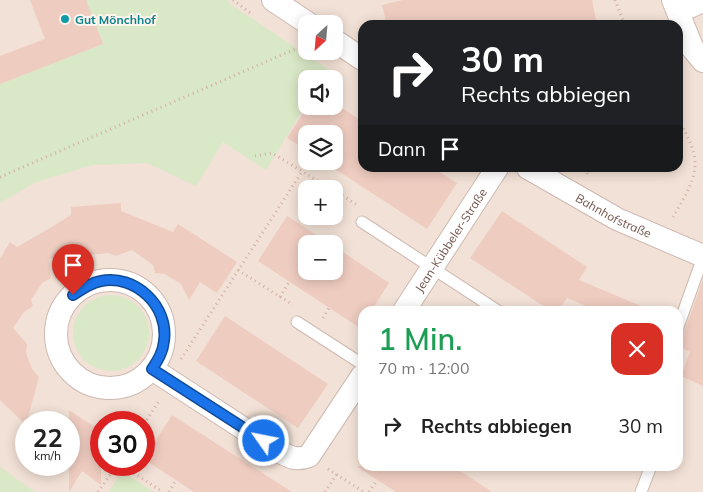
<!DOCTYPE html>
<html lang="de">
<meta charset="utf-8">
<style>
body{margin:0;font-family:Mulish,sans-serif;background:#f2f2f2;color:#222;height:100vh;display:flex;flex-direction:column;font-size:19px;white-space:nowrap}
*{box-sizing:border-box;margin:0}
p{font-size:16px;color:#767676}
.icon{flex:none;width:28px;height:28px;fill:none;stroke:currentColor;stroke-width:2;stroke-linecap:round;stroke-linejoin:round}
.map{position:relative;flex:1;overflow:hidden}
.side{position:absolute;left:358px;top:306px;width:325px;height:165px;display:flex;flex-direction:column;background:#fff;border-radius:15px;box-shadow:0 2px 12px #0003}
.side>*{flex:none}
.top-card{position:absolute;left:358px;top:20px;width:325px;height:152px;border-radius:15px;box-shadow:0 2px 12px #0003;background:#202124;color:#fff;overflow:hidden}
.needle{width:32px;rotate:206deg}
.tools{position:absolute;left:298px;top:15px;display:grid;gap:10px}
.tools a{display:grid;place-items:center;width:45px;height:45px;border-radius:10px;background:#fff;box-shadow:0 2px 12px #0003;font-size:25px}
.speed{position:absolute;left:15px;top:411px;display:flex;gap:10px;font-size:25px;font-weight:700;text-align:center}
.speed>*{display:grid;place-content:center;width:65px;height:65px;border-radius:50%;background:#fff;box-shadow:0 2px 12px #0003;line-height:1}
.speed small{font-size:12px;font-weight:400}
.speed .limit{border:8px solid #d22;background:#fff;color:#111}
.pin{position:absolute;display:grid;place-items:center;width:42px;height:42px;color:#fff;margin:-51px -21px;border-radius:50% 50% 50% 0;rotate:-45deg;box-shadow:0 0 5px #0007}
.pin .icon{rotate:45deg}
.me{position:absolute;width:55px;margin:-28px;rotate:303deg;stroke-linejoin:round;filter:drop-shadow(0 0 4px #0008)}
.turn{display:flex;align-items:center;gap:18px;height:105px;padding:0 20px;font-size:22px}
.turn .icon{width:65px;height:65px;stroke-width:2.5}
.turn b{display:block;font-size:35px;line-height:42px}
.then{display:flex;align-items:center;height:48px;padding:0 20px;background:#0003;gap:10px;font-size:19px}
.round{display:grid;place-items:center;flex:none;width:52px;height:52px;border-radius:15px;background:#f2f2f2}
.overview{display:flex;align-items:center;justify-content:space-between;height:85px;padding:0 20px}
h1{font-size:30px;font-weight:600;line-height:38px;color:#1e9e55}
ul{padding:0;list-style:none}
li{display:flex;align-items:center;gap:15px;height:70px;padding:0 20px}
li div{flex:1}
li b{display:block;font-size:19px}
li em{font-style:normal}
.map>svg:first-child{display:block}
</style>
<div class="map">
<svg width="703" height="492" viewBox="0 0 703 492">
<rect width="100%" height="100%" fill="#fbf0e7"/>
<path fill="#f2e1d6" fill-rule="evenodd" d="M0 0H703V492H0ZM306 24H334V51H306ZM362 25H678V168H362ZM306 79H334V106H306ZM306 134H334V161H306ZM306 189H334V216H306ZM306 244H334V271H306ZM362 311H678V466H362ZM26 422H69V465H26ZM101 422H144V465H101Z"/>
<g fill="#d9e8c6">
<polygon points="86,0 227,0 230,4 328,69 322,79 306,79 306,104 266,170 223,142 196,186 147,163 93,165 36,182 0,203 0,84 103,44"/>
<circle cx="111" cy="333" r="38"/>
<polygon points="0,467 35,492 0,492"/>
<polygon points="122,471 153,492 109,492"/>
</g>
<g fill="#efccc0">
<polygon points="30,0 86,0 103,44 0,84 0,56 45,39"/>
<polygon points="403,0 592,0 597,25 387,25 382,5"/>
<polygon points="308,106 339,106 362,121 362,168 433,168 457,183 427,229 323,161 334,161 334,134 306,134 306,150 287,138"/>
<polygon points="121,203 121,211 173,232 178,224 237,262 217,293 200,282 189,300 181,284 165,274 155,273 153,265 132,250 116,256 109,253 88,255 84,260 74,256 49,259 51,278 42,283 31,300 33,306 24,312 13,328 27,344 26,353 32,369 39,377 26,425 0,400 0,259 10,242 17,247 45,231 71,215 71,207"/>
<polygon points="502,211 587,267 579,280 653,311 598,311 567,298 558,311 551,311 470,258"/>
<polygon points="287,216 330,244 306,244 306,271 334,271 334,246 389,283 371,311 362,311 362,324 360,328 258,261"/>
<polygon points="703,279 703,386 681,376 690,352 678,346 680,334 685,330"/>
<polygon points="225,316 328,384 298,428 196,361"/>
<polygon points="69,410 93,426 101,426 101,485 82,471 69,492"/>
<polygon points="172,415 292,492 194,492 144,459"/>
<polygon points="356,466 453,466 492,492 396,492"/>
</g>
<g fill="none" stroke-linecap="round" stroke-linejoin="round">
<g stroke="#ceb9b1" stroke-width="13">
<g id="service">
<polyline points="362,222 498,311"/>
<polyline points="297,322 362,364"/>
<polyline points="678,327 703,257"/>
<polyline points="641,492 651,466"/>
</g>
</g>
<g stroke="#ceb9b1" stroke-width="24">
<g id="minor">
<polyline points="273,0 309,24"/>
<polyline points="673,0 693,49 703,61"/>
<polyline points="678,12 703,1"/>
<polyline points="334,40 362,59"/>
<path id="s1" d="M528 168 617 219 703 256"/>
<circle cx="110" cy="334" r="54"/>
<path id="s2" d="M404 311 497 168"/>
<path d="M152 369 278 451C290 457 296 461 309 456L362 376"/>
</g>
</g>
<g stroke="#d4afa3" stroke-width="3" stroke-dasharray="1 4" stroke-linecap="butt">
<polyline points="233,0 253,15"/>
<polyline points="615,0 625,25"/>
<polyline points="255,156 272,153 331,189"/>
<polyline points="586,168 588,175"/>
<polyline points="0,177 300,47"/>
<polyline points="334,190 357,205"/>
<path d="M673 217C682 201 696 181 695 162 695 148 684 131 678 118"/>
<polyline points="238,270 293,305"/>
<polyline points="280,297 289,282"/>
<polyline points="323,318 329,308"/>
<polyline points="181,359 303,170"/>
<polyline points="144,424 159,401"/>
<polyline points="121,465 163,492"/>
<polyline points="328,469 364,492"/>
<polyline points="98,492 117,465"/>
<polyline points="169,492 176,480"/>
<polyline points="325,492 337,474"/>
<polyline points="369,492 377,480"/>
</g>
<use href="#service" stroke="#fff" stroke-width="11"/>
<use href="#minor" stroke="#fff" stroke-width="22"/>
</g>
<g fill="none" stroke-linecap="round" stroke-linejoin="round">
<g stroke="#114b97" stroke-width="12">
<path id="route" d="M73 295C82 289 90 283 101 281 135 274 169 306 164 341 163 352 158 360 152 369L264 441"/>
</g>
<use href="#route" stroke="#1a73e8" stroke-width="9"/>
</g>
<circle fill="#0f9aa8" stroke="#fef5ed" stroke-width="2" cx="65" cy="19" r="5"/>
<g text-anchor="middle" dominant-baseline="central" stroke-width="4" stroke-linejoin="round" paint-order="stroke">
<g font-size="12" font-weight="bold" fill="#0d838f" stroke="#fef5ed" text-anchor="start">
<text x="75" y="19">Gut Mönchhof</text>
</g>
<g font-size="12" fill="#73554d" stroke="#fef5ed">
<text stroke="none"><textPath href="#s1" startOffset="98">Bahnhofstraße</textPath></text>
<text stroke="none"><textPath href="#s2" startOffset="85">Jean-Kübbeler-Straße</textPath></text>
</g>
</g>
</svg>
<div class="tools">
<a><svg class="needle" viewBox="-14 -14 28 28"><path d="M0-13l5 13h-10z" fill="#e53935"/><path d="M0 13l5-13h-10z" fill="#767676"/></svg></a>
<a><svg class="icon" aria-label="sound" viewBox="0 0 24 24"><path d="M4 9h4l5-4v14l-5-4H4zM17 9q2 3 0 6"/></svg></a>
<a><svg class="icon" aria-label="layers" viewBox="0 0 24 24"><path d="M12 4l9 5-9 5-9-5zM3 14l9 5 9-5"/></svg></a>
<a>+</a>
<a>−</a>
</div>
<div class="speed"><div>22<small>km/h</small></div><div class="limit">30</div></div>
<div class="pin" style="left:73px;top:295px;background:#d93025"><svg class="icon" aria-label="arrive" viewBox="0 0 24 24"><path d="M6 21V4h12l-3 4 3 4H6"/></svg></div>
<svg class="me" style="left:264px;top:441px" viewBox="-20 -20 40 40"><circle r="17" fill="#1a73e8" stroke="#fff" stroke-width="3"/><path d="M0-11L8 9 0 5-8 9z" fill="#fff"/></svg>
<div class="top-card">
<div class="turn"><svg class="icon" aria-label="right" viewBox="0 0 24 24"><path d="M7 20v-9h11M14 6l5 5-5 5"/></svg><div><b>30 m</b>Rechts abbiegen</div></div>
<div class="then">Dann<svg class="icon" aria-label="arrive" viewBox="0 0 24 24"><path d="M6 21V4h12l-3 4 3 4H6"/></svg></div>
</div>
<section class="side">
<div class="overview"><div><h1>1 Min.</h1><p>70 m · 12:00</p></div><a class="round" style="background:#d93025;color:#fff"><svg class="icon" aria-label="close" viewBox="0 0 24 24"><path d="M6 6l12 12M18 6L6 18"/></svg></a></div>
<ul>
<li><svg class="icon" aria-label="right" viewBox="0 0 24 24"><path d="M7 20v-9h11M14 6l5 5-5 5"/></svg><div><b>Rechts abbiegen</b></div><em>30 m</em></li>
</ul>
</section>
</div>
